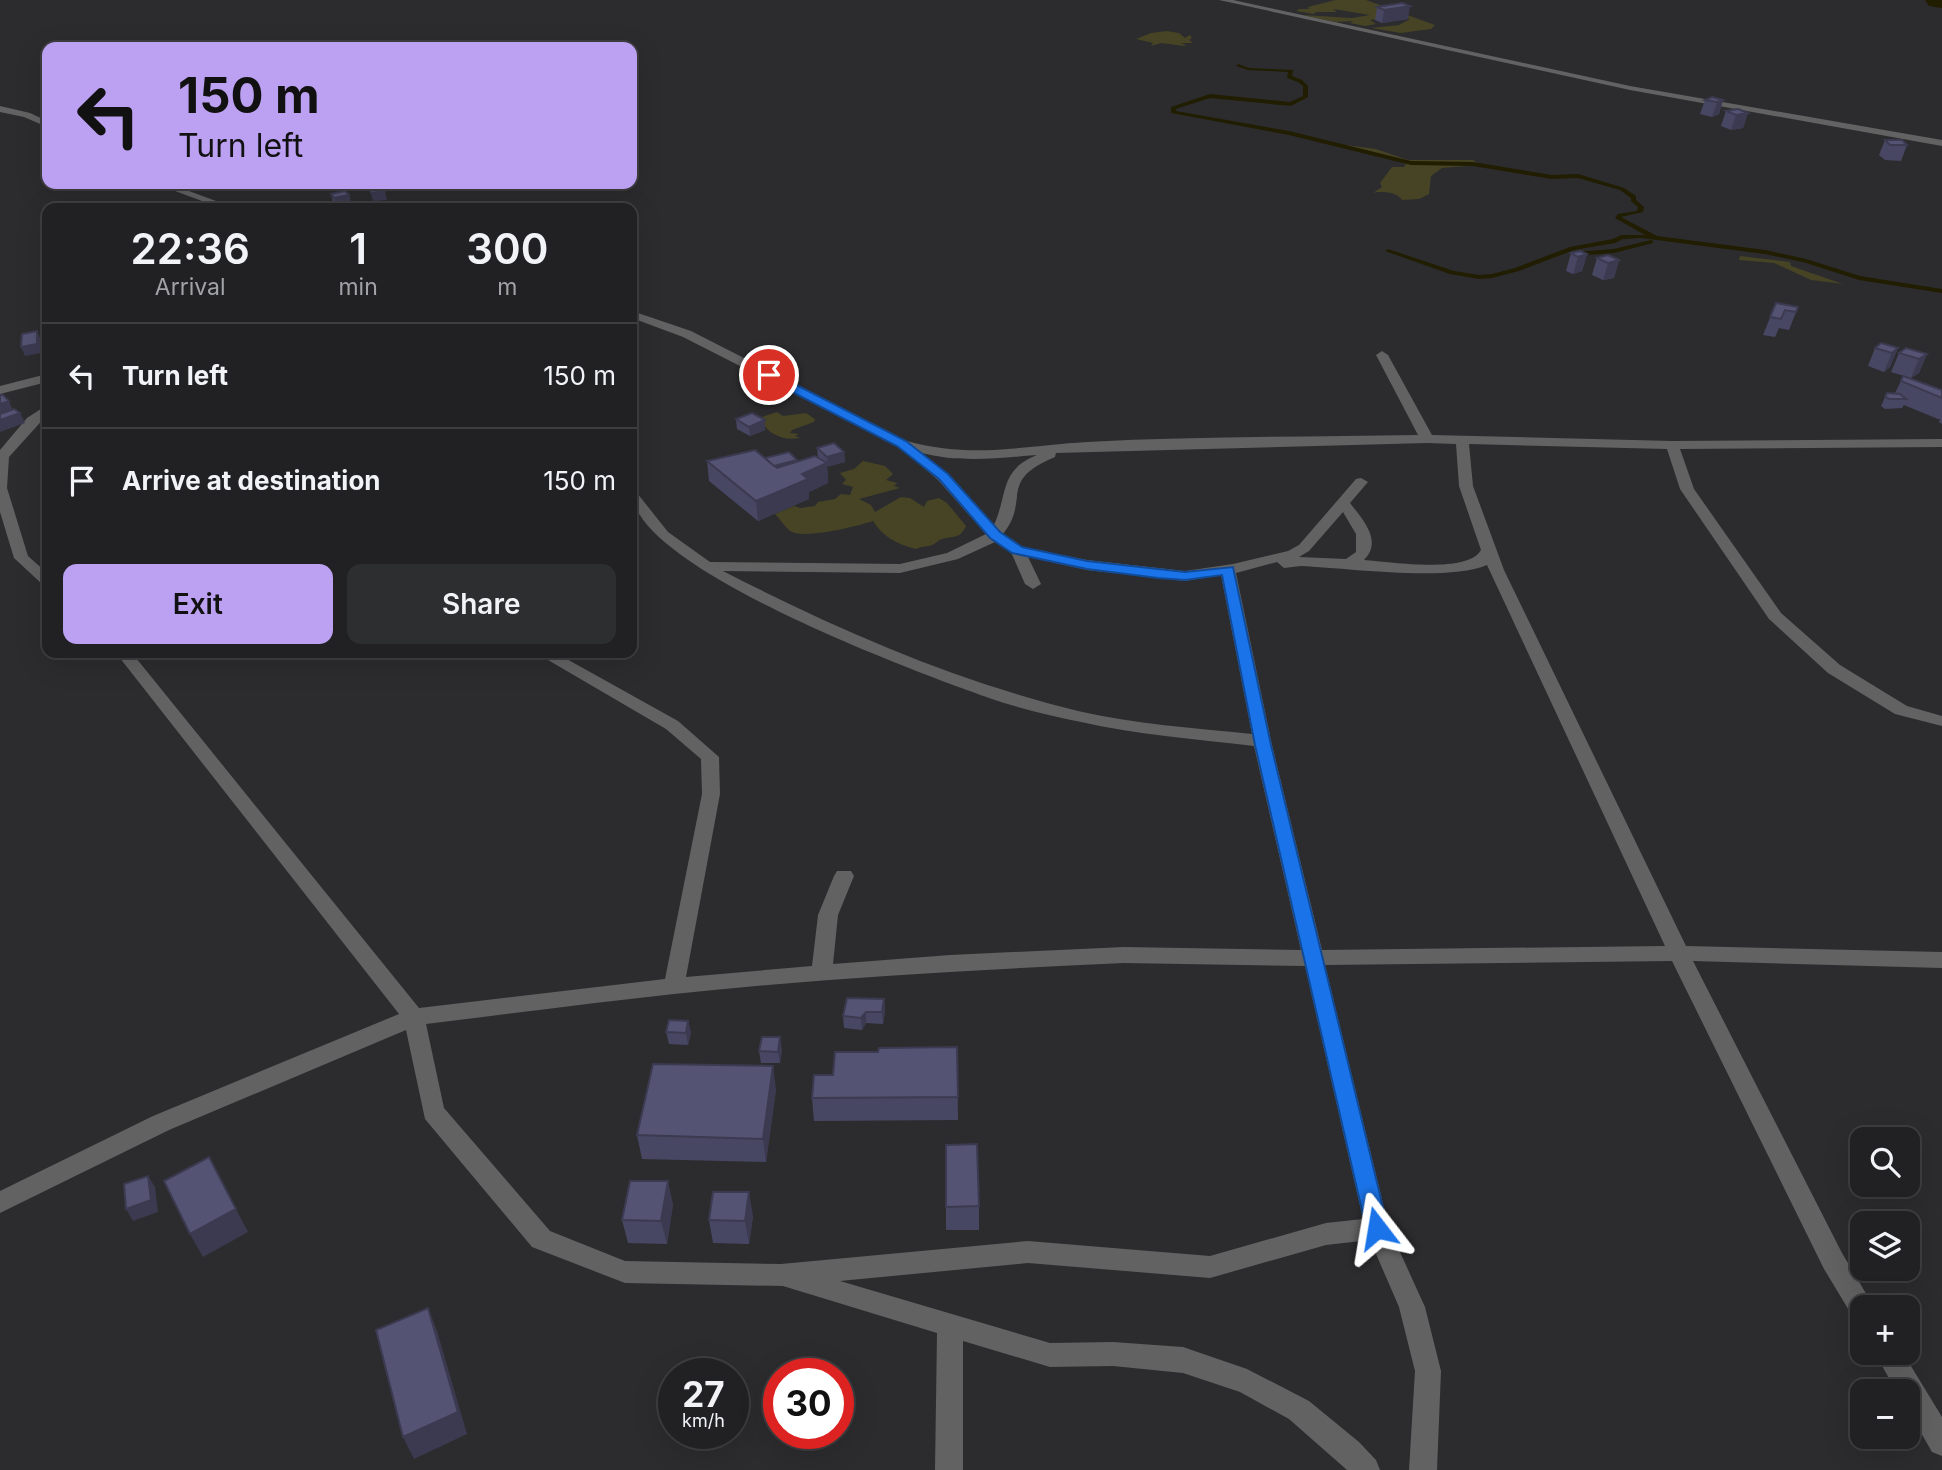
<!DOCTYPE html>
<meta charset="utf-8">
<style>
body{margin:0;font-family:Inter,sans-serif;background:#2d2e30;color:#f1f3f6;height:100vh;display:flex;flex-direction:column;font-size:26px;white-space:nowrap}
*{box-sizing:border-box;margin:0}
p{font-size:23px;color:#a2a3a6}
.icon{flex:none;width:38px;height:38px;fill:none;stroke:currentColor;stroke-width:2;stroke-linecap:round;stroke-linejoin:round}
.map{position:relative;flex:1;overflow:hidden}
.panel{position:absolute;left:42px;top:203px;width:595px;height:455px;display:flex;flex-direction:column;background:#212123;border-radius:14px;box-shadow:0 7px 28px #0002,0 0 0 2px #3e3e41}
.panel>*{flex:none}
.guide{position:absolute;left:42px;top:42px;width:595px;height:147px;border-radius:14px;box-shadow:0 7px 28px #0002,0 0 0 2px #3e3e41;background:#bca0f2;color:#111;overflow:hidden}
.controls{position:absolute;left:1850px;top:1127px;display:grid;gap:14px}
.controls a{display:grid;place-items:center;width:70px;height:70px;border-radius:14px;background:#212123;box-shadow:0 7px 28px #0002,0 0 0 2px #3e3e41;font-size:35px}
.speed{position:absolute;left:658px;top:1358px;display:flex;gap:14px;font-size:35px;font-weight:700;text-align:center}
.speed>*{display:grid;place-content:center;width:91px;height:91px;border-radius:50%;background:#212123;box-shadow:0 7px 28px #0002,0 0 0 2px #3e3e41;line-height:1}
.speed small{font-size:18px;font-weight:400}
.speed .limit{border:10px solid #d22;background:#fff;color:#111}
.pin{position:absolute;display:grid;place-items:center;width:60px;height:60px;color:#fff;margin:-30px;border:4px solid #fff;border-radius:50%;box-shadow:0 2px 7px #0007}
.me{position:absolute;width:77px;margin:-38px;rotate:346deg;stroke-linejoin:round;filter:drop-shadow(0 0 5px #0008)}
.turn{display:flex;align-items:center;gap:24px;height:147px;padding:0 21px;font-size:32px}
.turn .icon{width:91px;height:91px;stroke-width:2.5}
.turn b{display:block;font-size:49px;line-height:60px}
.eta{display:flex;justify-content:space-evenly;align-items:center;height:119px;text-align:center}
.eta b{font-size:42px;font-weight:600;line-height:49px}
.primary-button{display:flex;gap:14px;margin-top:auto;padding:14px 21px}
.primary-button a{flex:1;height:80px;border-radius:14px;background:#bca0f2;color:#111;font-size:28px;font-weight:600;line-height:80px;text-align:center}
.primary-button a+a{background:#2d2e30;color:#f1f3f6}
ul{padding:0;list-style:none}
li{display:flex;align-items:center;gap:21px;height:105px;padding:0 21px;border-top:2px solid #3e3e41}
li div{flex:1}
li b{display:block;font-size:26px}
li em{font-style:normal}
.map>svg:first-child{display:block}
</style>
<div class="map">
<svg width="1942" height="1470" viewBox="0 0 1942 1470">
<rect width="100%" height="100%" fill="#2c2c2f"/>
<g fill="#464424">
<polygon points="1335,0 1366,0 1435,25 1431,29 1401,33 1371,28 1399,25 1410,19 1400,16 1370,20 1376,24 1365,26 1350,23 1353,21 1336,22 1302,15 1352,18 1370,15 1333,9 1337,12 1316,12 1314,14 1296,11 1299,9 1294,9 1309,9 1308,7"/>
<polygon points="1167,31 1179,33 1185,38 1190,35 1192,38 1189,40 1193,43 1181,43 1186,45 1184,46 1161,43 1151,46 1153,43 1136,39 1151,33"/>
<path d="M1345 145 1376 149 1408 160H1473L1480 165 1442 168 1431 176 1429 194 1419 199 1402 200C1397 192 1382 191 1373 193L1382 187 1380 183 1392 167H1404L1406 164Z"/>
<polygon points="1740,256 1790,262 1791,266 1843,284 1811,280 1774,263 1739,260"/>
<path d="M777 412 783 416 806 413 815 419 814 422 792 430 790 433 799 434 795 436 800 438C781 441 768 434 759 418Z"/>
<path d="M863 461 885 466 893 474 886 480 897 483 894 486 900 488 859 499 871 505 875 512 901 497 910 498 924 507 927 501 939 498 947 503 966 526C960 539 954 536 942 539 938 540 937 543 932 545 927 547 922 546 916 549 898 545 882 536 873 521 858 526 803 540 790 531 785 527 780 519 775 514L794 506 800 508 815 506 818 502 835 499 841 494 850 495 853 487 842 484 846 480 840 473 854 469Z"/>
</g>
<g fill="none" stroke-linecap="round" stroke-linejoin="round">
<g fill="#201d00" fill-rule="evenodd">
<polygon points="1238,64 1249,68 1293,70 1292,76 1302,80 1308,86 1308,97 1291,106 1210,98 1176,109 1176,111 1289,131 1411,161 1473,162 1552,175 1578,174 1624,188 1636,196 1636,200 1644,207 1643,212 1621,217 1657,236 1765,250 1806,259 1860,276 1942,289 1942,293 1859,280 1803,262 1765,254 1641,238 1623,239 1615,243 1574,250 1519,271 1492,278 1479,279 1450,274 1385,251 1388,249 1454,271 1479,275 1492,274 1515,268 1570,247 1613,239 1621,235 1645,235 1615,218 1618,214 1637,211 1638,207 1631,201 1631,198 1620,190 1578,178 1552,179 1473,166 1411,165 1289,135 1171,113 1171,107 1210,94 1290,102 1303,96 1303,86 1298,82 1287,78 1288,72 1248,70 1236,66"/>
<polygon points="1651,240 1653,241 1653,243 1614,253 1574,256 1571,254 1574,252 1614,249"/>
</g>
<polygon fill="#201d00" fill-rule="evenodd" points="1925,0 1942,0 1942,8 1929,6"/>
<g fill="#626263" fill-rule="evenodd">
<polygon points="1219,0 1233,0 1630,86 1942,140 1942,146 1630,90"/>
<polygon points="0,106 30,113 47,121 47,127 24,117 0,112"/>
<polygon points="156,184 170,184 235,208 221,208"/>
<path d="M632 311 691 331 907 441C973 459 1020 446 1087 442 1197 436 1308 437 1418 435L1376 355 1382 351 1388 355 1432 435 1672 441 1942 439V447L1680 449 1694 489 1781 613 1840 665 1907 706 1942 716V726L1895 714 1828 673 1769 619 1680 489 1667 449 1469 444 1473 486 1504 570 1686 946 1942 952V968L1693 961 1842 1253 1874 1307H1862V1321L1853 1317 1824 1269 1672 961 1325 965 1389 1228 1425 1307 1441 1371 1437 1470H1409L1415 1371 1399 1307 1370 1240 1326 1245 1210 1278 1028 1263 840 1281 1050 1343 1113 1342 1183 1347 1247 1369 1309 1401 1359 1442 1376 1460 1380 1470H1347L1289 1419 1240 1392 1183 1373 1113 1366 1050 1367 963 1341V1470H935L937 1333 783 1286 625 1283 532 1247 425 1119 406 1030 169 1130 0 1213V1191L153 1116 399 1014 116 653H132L419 1008 665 979 702 794 701 759 666 729 536 653H556L678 721 719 757 720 794 686 977 812 966 818 915 834 876 837 871H851L854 876 838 915 833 964 950 955 1124 947 1301 950 1254 746C1197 739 1138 735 1081 722 1051 716 1018 708 989 698 921 674 632 568 632 492L637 493 668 532 710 562 900 564 947 553 986 534 938 480 901 448 683 337 632 318ZM1427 443 1456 444 1459 486 1481 550C1468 574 1391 562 1364 560 1383 541 1363 520 1350 503L1368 482 1361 478 1356 479 1299 545 1288 551 1233 564 1185 571 1087 560 1022 547 1003 534C1031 499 997 481 1055 457L1056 453ZM922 453C960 463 998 458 1037 455 999 470 1008 494 994 525L948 474ZM1343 512 1356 534V552L1346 559 1299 557 1309 551ZM995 542 1011 552 1025 584 1033 589 1041 584 1028 557 1087 570 1185 581 1221 575 1252 734C1194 728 1135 724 1078 711 955 681 836 629 723 571L900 573 958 559ZM1277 562 1284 568 1301 566C1348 568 1446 582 1487 565L1665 946 1322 950 1272 745 1236 573ZM1124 963 1305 966 1363 1219 1326 1223 1210 1256 1028 1241 781 1264 625 1261 550 1231 444 1108 426 1024C509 1014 591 1003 674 994 824 978 974 970 1124 963Z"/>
<polygon points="47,374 47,382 0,394 0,386"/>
<polygon points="47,405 47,415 9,457 7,488 28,556 47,573 47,586 42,584 14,558 0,512 0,450 27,418"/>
<polygon points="1875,1353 1903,1353 1942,1417 1942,1456 1932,1452 1908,1410 1908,1391 1896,1391"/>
</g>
</g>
<g fill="#484763">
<polygon points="1377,7 1408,19 1382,23 1375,20"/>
<polygon points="1705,100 1723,100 1719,114 1712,117 1700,114"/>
<polygon points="1726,111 1748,113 1743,128 1731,130 1721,126"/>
<polygon points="1885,140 1907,145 1901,161 1885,160 1879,155"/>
<polygon points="331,194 349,195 351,203 337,206 333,202"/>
<polygon points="1571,253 1587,254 1582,271 1573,274 1566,271"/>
<polygon points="1597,258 1619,260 1614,278 1603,280 1592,275"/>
<polygon points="1776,303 1798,307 1789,330 1779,328 1775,337 1763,335"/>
<polygon points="1875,348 1898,348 1890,367 1884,372 1868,366"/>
<polygon points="1899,353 1927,354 1919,373 1911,378 1891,372"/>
<polygon points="1901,381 1942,390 1942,424 1939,422 1940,419 1938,419 1904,405 1902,408 1885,409 1881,406 1887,393 1895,393"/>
<polygon points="736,419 765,430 750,436 737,429"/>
<polygon points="817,448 844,452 845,462 827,466 828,483 809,492 809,499 758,521 709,481 707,461 765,458 797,460 797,462 818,458"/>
<polygon points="884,999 885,1011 883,1024 866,1023 862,1030 844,1028 843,1016"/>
<polygon points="688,1021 691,1033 688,1045 669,1044 666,1032"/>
<polygon points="957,1047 958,1120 814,1121 812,1098 833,1075 878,1052"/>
<polygon points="782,1049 780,1063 761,1063 759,1051"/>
<polygon points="776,1089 766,1162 642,1159 637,1135"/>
<polygon points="673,1204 667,1244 628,1243 622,1220"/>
<polygon points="979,1206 979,1230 946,1230 946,1207"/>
<polygon points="753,1216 749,1244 713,1243 709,1220"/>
</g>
<g fill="#3b3a50">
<polygon points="1410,6 1408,19 1382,23 1384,10"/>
<polygon points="1723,100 1719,114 1712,117 1717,102"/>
<polygon points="1748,113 1743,128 1731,130 1736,115"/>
<polygon points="385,191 387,200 373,201 371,193"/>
<polygon points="349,195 351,203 337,206 334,198"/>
<polygon points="1587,254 1582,271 1573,274 1578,257"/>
<polygon points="1619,260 1614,278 1603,280 1608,263"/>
<polygon points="37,331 41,340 41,353 25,356 21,347"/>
<polygon points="1898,348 1890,367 1884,372 1892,353"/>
<polygon points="1927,354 1919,373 1911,378 1919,359"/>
<polygon points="9,401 13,411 0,415 0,404"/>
<polygon points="20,413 25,423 0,432 0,420"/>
<polygon points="765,420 765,430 750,436 749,427"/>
<polygon points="844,452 845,462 828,467 827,457"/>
<polygon points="797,460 798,470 771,477 771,467"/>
<polygon points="827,463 828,483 809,492 809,499 758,521 756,501 802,474"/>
<polygon points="884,999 885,1011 883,1024 882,1012"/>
<polygon points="866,1012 866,1023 862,1030 861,1018"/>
<polygon points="688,1021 691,1033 688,1045 686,1033"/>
<polygon points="780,1037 782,1049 780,1063 778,1052"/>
<polygon points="773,1066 776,1089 766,1162 763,1139"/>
<polygon points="148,1176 155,1187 158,1212 133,1221 126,1209"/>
<polygon points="668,1181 673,1204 667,1244 661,1221"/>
<polygon points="749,1192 753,1216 749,1244 745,1221"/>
<polygon points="236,1209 248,1232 203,1257 190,1234"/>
<polygon points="428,1308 437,1331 467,1434 414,1459 403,1437"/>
</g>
<g fill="#545373" stroke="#3b3a50" stroke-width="2">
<polygon points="1402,3 1410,6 1384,10 1377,7"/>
<polygon points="1712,97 1723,100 1717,102 1705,100"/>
<polygon points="1738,109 1748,113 1736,115 1726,111"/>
<polygon points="1885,140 1902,140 1907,145 1890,145"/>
<polygon points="383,187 385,191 371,193 370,189"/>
<polygon points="345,191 349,195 334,198 331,194"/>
<polygon points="1580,251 1587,254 1578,257 1571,253"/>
<polygon points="1608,255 1619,260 1608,263 1597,258"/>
<polygon points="1776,303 1798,307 1796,312 1785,310 1781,319 1770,317"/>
<polygon points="37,331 37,344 21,347 22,334"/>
<polygon points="1881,343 1898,348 1892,353 1875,348"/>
<polygon points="1906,348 1927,354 1919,359 1899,353"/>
<polygon points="1903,376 1942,390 1942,398 1901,381"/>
<polygon points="1887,393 1900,394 1906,399 1889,399 1885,397"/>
<polygon points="0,395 3,395 9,401 0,404"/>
<polygon points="14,409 20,413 0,420 0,414"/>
<polygon points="752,413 765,420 749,427 736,419"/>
<polygon points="834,443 844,452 827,457 817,448"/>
<polygon points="755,450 777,468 815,456 827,463 802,474 808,479 756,501 707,461"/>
<polygon points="789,452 797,460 774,466 765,458"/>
<polygon points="847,998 884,999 882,1012 866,1012 861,1018 843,1016"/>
<polygon points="669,1020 688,1021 686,1033 666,1032"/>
<polygon points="762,1037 780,1037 778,1052 759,1051"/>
<polygon points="957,1047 958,1097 812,1098 814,1075 833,1075 835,1052 878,1052 879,1048"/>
<polygon points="653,1064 773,1066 763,1139 637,1135"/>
<polygon points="977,1144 979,1206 946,1207 946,1145"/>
<polygon points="209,1157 236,1209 190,1234 164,1181"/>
<polygon points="148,1176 151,1200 126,1209 124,1184"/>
<polygon points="630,1181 668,1181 661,1221 622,1220"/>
<polygon points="713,1192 749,1192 745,1221 709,1220"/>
<polygon points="428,1308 458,1412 403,1437 376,1330"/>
</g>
<polygon fill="#1a73e8" stroke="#114b97" stroke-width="2" points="765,373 773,373 906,441 948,474 1000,532 1022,547 1087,561 1158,569 1185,572 1233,567 1271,745 1388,1228 1385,1235 1377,1237 1369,1235 1366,1228 1255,745 1222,575 1185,580 1158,578 1087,569 1012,553 990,538 939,479 897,446 765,378"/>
</svg>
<div class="controls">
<a><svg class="icon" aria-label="search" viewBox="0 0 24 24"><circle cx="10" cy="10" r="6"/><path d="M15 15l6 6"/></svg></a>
<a><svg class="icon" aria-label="layers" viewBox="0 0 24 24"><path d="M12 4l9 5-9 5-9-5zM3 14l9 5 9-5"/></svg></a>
<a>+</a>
<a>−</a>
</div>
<div class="speed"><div>27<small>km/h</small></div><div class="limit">30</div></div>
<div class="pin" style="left:769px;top:375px;background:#d93025"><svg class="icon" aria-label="arrive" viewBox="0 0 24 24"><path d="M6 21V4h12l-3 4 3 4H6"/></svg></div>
<svg class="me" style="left:1377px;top:1228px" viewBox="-20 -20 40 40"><path d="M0-17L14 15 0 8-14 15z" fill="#1a73e8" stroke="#fff" stroke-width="4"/></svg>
<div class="guide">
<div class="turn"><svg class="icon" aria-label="left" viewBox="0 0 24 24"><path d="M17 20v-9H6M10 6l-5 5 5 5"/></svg><div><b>150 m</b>Turn left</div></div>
</div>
<section class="panel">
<div class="eta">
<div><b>22:36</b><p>Arrival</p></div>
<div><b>1</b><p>min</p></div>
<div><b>300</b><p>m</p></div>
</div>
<ul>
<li><svg class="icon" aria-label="left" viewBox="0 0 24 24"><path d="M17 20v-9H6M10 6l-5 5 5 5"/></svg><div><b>Turn left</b></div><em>150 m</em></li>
<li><svg class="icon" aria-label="arrive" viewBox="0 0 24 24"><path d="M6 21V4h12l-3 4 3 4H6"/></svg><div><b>Arrive at destination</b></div><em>150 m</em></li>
</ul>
<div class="primary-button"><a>Exit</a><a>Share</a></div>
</section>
</div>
